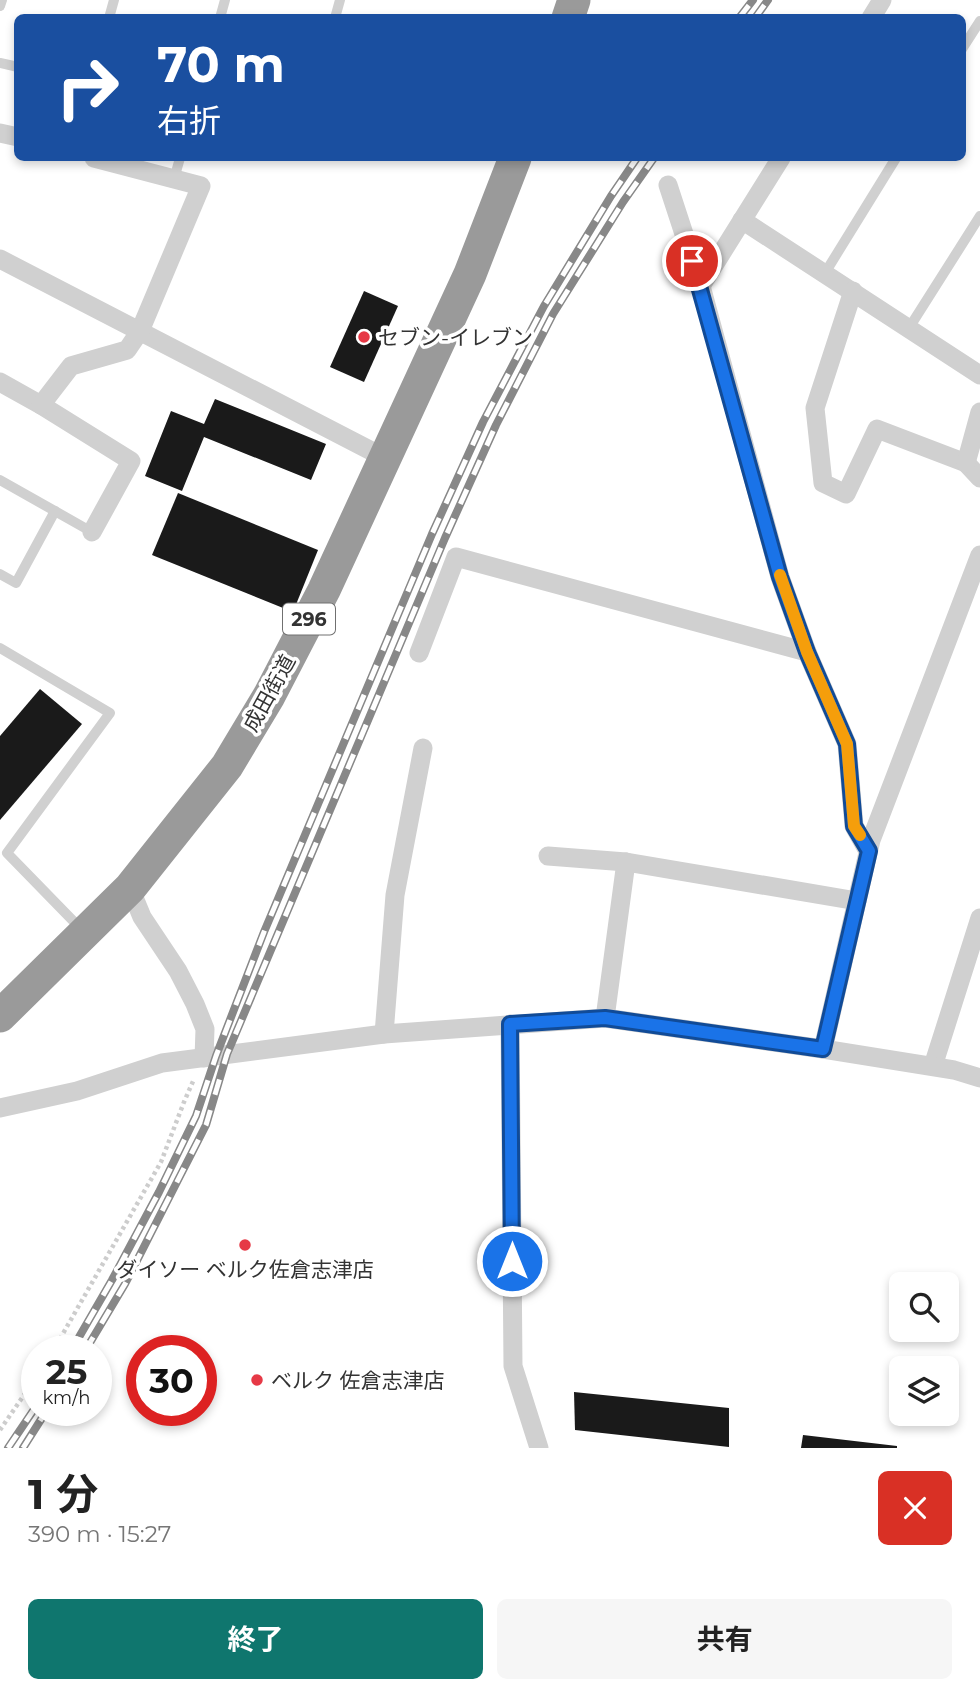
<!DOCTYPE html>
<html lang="ja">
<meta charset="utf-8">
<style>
body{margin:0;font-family:Montserrat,"Noto Sans JP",sans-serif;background:#f6f6f6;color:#222;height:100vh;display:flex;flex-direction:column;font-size:26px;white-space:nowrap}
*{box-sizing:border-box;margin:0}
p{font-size:23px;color:#767676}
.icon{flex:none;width:38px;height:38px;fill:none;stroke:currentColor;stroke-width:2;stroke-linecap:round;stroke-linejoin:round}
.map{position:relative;height:1448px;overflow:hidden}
.details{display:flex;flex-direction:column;background:#fff;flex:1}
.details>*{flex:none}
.banner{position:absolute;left:14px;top:14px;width:952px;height:147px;border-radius:10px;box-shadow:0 4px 10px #0003;background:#1a4fa0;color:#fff;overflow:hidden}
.tools{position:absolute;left:889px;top:1272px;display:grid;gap:14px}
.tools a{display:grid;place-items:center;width:70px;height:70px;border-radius:10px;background:#fff;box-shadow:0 4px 10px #0003;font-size:35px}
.speed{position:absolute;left:21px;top:1335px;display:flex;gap:14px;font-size:35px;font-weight:700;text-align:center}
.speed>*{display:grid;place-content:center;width:91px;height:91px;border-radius:50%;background:#fff;box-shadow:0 4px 10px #0003;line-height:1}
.speed small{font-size:18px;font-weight:400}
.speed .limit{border:10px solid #d22;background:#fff;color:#111}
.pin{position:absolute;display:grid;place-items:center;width:60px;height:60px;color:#fff;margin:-30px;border:4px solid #fff;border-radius:50%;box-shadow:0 2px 7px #0007}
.me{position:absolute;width:77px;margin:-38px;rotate:0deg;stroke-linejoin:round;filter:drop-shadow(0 0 5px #0008)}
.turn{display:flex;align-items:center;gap:24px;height:147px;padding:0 28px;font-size:32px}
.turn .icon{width:91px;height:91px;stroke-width:2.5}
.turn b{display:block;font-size:49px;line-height:60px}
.round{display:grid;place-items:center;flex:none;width:74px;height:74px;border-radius:10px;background:#f6f6f6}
.summary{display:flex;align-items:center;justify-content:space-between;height:119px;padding:0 28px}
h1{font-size:42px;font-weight:700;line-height:52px}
.primary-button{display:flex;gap:14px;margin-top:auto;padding:14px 28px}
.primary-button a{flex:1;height:80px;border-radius:10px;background:#0f766e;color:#fff;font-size:28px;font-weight:700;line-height:80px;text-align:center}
.primary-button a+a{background:#f6f6f6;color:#222}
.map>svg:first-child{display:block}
</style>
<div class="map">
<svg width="980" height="1448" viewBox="0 0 980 1448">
<rect width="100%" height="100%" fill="#fff"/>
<g fill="#1a1a1a">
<polygon points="364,291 398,306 364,382 330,367"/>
<polygon points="215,399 326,444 311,480 204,437 182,491 145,476 171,411 204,424"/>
<polygon points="178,493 318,550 293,612 152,555"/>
<polygon points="40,689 82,724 0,820 0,736"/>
<polygon points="574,1392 729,1408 729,1447 575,1430"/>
<polygon points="803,1435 897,1446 897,1448 801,1448"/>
</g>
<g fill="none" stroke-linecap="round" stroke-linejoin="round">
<g stroke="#cdcdcd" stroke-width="4.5" stroke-dasharray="3.5 3.5" stroke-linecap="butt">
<polyline points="53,1351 161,1162 184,1102 194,1079"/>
<polyline points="0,1430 37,1376"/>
</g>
<g stroke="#d0d0d0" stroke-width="10">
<polyline points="0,6 2,0"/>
<polyline points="109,18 114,0"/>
<polyline points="220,18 225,0"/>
<polyline points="335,18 340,0"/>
<polyline points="962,49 980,21"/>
<polyline points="0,63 18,67"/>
<polyline points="174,179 180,158"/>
<polyline points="825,273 896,158"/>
<polyline points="909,328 980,216"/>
<polyline points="0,480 92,532"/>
<polyline points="0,574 16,583 55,511"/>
<polyline points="0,648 110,713 7,853 82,930"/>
</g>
<g stroke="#d0d0d0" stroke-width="19">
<polyline points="871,18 882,0"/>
<polyline points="0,133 18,137"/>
<polyline points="668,185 701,286 780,577 807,652 847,744 854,826 868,851"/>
<polyline points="742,220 980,375"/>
<polyline points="0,259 385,458"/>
<polyline points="701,286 781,158"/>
<polyline points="853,291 815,408 823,483 846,494 877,429 966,463 980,478"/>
<polyline points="0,382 41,405 131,461 92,532"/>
<polyline points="41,405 71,366 127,350 140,331 201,186 94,158"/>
<polyline points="966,463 980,412"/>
<polyline points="419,653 456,557 807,652"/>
<polyline points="548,856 626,862 857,901"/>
<polyline points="130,888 142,917 178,971 195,1004 205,1029 204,1058"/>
<polyline points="605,1018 626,862"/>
<polyline points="510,1024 513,1366 539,1448"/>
<polyline points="384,1034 395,895 423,748"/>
<polyline points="823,1049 871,840 980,555"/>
<polyline points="933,1066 980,918"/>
<polyline points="0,1108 77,1091 162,1063 384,1034 605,1018 823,1049 954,1070 980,1078"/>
</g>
<g stroke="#9a9a9a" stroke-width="33">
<polyline points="568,18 574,0"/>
<polyline points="0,1016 130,888 227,766 269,696 324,590 470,274 515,158"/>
</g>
<g stroke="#888" stroke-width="8">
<g id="rail">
<polyline points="739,18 753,0"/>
<polyline points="755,18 768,0"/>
<polyline points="71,1351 112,1280 159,1192 196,1116 216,1056 264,932 432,534 483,422 544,306 611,196 637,158"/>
<polyline points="85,1351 125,1284 206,1125 227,1054 445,538 496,425 553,314 623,202 654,158"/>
<polyline points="8,1448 37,1405"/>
<polyline points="23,1448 47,1410"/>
</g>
</g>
<use href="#rail" stroke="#fff" stroke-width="5" stroke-dasharray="16" stroke-linecap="butt"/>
</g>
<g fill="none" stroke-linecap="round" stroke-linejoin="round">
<g stroke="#114b97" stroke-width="18">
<polyline id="route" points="512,1261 510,1024 605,1018 823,1049 869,851 854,826 847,744 807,652 780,577 692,261"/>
</g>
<use href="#route" stroke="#1a73e8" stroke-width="12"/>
<polyline stroke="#f59e0b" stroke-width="12" points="780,575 807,652 847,744 854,826 860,835"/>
</g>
<g fill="#e63946" stroke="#fff" stroke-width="2.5">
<circle cx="364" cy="337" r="7"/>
<circle cx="245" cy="1245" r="7"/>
<circle cx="257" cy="1380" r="7"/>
</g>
<g text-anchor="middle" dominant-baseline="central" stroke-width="7" stroke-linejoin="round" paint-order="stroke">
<rect fill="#fff" stroke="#707070" stroke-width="2" x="283" y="603.5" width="52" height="31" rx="5"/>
<g font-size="19" font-weight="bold" fill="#333">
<text x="309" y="619">296</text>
</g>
<g font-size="21" fill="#333" stroke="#fff" text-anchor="start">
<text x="378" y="337">セブン-イレブン</text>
<text x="245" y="1269" text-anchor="middle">ダイソー ベルク佐倉志津店</text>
<text x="271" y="1380">ベルク 佐倉志津店</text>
</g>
<g font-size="21" fill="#333" stroke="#fff">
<text transform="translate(269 693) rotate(-61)">成田街道</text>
</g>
</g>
</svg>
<div class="tools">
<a><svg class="icon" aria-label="search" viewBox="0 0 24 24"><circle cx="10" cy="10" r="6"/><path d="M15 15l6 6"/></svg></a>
<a><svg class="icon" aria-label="layers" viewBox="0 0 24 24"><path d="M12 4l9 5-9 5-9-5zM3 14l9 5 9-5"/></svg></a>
</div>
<div class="speed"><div>25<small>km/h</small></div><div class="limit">30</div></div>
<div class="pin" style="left:692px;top:261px;background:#d93025"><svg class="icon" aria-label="arrive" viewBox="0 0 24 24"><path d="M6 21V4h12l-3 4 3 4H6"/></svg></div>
<svg class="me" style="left:512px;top:1261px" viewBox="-20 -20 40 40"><circle r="17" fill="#1a73e8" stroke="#fff" stroke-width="3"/><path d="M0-11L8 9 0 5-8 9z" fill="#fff"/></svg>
<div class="banner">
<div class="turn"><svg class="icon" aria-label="right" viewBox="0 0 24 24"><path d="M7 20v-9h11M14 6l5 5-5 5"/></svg><div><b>70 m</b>右折</div></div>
</div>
</div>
<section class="details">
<div class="summary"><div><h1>1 分</h1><p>390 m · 15:27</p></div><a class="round" style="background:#d93025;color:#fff"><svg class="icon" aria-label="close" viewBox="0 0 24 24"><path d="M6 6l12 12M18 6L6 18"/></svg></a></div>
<div class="primary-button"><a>終了</a><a>共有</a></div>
</section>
